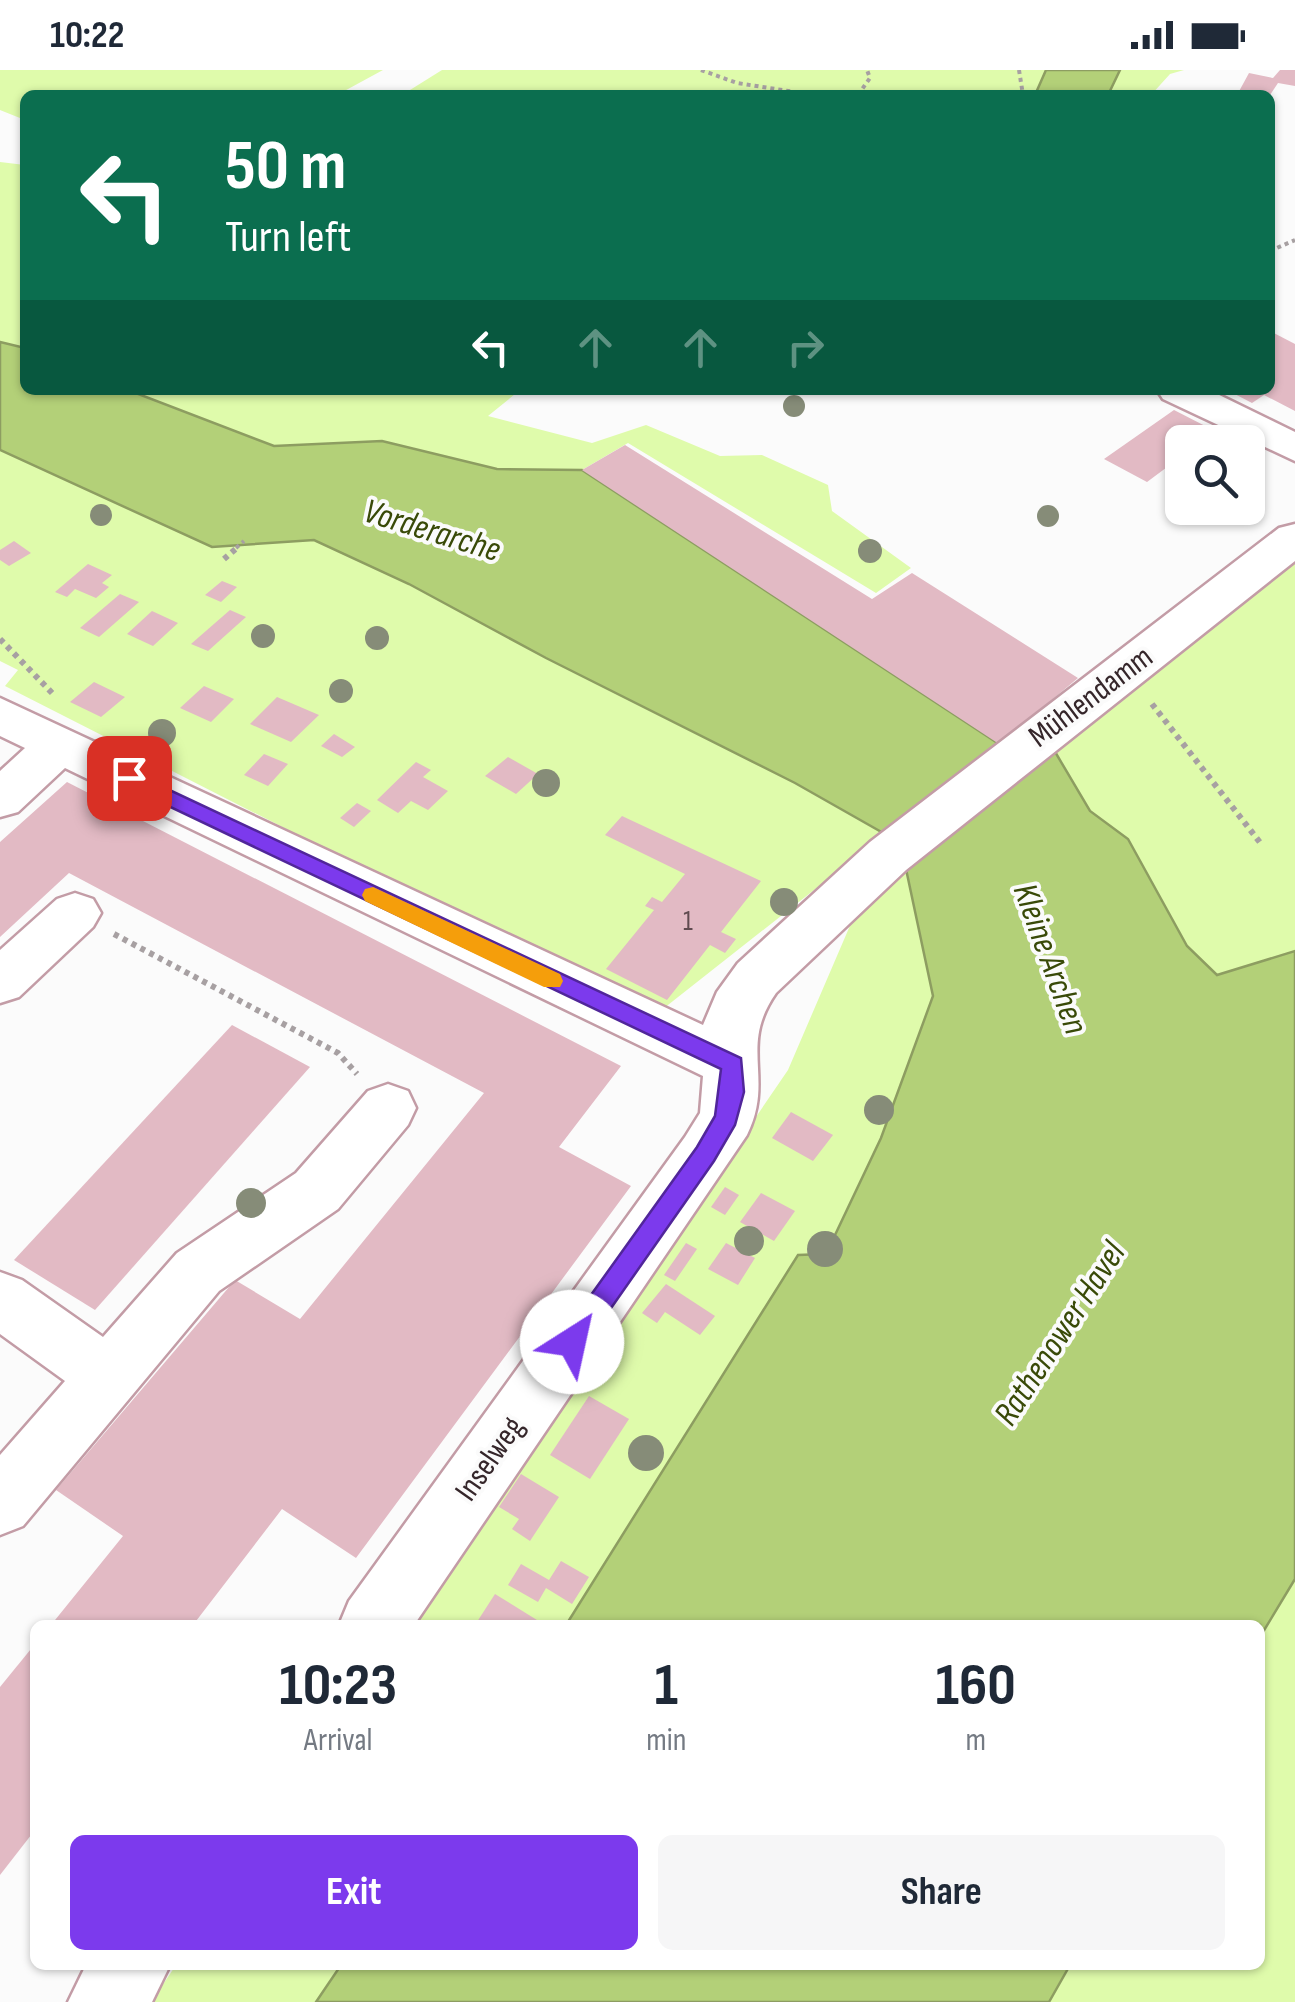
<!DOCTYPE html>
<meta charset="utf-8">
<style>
body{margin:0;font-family:"Sofia Sans Condensed",sans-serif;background:#f6f6f7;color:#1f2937;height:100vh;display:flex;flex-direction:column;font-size:38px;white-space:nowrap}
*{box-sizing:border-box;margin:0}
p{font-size:32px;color:#747a83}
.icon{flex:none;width:55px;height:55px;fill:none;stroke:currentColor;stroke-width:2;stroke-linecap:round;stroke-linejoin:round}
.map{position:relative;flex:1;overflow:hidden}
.details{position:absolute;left:30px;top:1550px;width:1235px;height:350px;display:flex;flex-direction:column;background:#fff;border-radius:15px;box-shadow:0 2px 8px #0004}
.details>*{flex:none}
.hud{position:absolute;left:20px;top:20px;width:1255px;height:305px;border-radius:15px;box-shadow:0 2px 8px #0004;background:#0b6e4f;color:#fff;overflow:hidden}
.tools{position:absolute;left:1165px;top:355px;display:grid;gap:20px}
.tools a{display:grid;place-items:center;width:100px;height:100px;border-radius:15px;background:#fff;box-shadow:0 2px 8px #0004;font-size:50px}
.pin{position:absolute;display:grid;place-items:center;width:85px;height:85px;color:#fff;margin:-42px;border-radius:20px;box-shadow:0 5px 15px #0006}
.me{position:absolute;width:110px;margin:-55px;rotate:35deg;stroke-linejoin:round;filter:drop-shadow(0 0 8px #0008)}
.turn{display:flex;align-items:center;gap:35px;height:210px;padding:0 40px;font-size:45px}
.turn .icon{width:130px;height:130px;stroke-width:2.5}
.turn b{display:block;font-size:70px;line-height:85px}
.lanes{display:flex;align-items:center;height:95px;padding:0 40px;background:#0003;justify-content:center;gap:50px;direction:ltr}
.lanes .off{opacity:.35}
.eta{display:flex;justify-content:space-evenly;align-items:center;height:170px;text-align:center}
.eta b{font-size:60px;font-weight:700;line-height:70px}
.cta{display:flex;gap:20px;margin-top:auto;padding:20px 40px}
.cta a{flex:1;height:115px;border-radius:15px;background:#7c3aed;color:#fff;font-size:40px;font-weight:700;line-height:115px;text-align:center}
.cta a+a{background:#f6f6f7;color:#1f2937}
.status{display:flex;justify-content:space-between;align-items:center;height:70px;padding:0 50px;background:#fff;direction:ltr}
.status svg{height:28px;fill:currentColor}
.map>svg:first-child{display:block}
</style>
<div class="status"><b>10:22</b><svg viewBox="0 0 49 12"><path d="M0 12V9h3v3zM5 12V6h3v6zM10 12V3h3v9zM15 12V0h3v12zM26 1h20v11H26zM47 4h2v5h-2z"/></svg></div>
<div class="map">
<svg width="1295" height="1932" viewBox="0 0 1295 1932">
<rect width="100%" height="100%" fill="#fbfbfb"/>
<g fill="#dffbab">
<polygon points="0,0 383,0 337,25 25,25 25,50 0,40"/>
<polygon points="442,0 1046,0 1035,25 402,25"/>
<polygon points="1120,0 1184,0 1170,4 1151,25 1108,25"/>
<polygon points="0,92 25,95 25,278 0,272"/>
<polygon points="128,320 520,320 488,346 592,373 646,355 720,386 762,385 828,415 832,441 911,498 876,523 628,373 582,400 497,399 382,371 274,376"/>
<polygon points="0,380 212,477 314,470 409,514 546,588 795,713 885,764 654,946 5,616 18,600 0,591"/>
<polygon points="1295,490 1295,881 1217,905 1187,876 1128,769 1090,741 1054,680"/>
<polygon points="906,799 933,926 881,1068 826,1184 798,1186 566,1555 409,1555 788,1000 852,851"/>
<polygon points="1295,1509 1295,1932 1049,1932 1070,1895 1260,1895 1260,1567"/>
<polygon points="176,1895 340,1895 316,1932 151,1932"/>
</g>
<g fill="#b3d078" stroke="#8d9d61" stroke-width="2.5">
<polygon points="1046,0 1120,0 1108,25 1035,25"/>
<polygon points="0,272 25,278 25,320 128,320 274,376 382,371 497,399 582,400 999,674 885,764 795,713 546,588 409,514 314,470 212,477 0,380"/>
<polygon points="1054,680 1090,741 1128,769 1187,876 1217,905 1295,881 1295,1509 1260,1567 1260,1555 566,1555 798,1185 826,1184 881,1068 933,926 906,799"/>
<polygon points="341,1895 1070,1895 1049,1932 316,1932"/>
</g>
<g fill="#e2bac4">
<polygon points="1280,0 1295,0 1295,16 1278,13 1270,25 1237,25 1249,3 1273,8"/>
<polygon points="1270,261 1295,274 1295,341 1264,325 1252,333 1227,320 1270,320"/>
<polygon points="1174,340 1215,361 1200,372 1182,372 1182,386 1147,412 1104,389"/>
<polygon points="625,375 872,529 912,503 1078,608 999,674 582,400"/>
<polygon points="14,471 31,483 9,496 0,490 0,480"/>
<polygon points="88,494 112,505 102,513 109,517 96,528 75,519 67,527 55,522"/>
<polygon points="222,511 237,517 221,532 205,525"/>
<polygon points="120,524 139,532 99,567 80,558"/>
<polygon points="230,540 246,547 208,581 191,574"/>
<polygon points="152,541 178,553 153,576 127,564"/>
<polygon points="94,612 125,627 101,647 70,632"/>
<polygon points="204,616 234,629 211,652 180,638"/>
<polygon points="277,627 319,645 291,672 250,654"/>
<polygon points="334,664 355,677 342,687 321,676"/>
<polygon points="264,684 288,694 268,716 244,705"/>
<polygon points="508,687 538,704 516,724 485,706"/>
<polygon points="416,692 431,700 423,707 448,721 428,740 411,731 398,743 377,730"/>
<polygon points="67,712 621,996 559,1077 631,1116 356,1488 282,1439 193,1555 51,1555 123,1466 56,1420 235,1210 300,1249 484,1023 69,803 0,867 0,772"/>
<polygon points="357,733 371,741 354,757 340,748"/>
<polygon points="622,746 761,811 721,862 736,869 725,883 710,875 667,930 606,899 654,840 645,836 652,827 662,832 685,804 605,765"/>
<polygon points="232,955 310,997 95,1240 14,1190"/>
<polygon points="791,1042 833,1065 813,1091 772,1068"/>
<polygon points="725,1117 739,1125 725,1145 711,1137"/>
<polygon points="761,1123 795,1141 774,1171 740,1152"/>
<polygon points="686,1173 697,1179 675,1211 664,1205"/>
<polygon points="726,1173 755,1188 738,1215 708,1199"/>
<polygon points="666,1214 715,1246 700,1265 665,1242 657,1253 642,1243"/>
<polygon points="589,1326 629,1349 590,1409 550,1385"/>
<polygon points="521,1404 559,1427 530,1471 512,1459 519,1449 499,1437"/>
<polygon points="561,1491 589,1507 572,1534 546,1518 538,1532 508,1515 521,1494 549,1510"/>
<polygon points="495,1524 545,1555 475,1555"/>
<polygon points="35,1574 35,1760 0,1805 0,1617"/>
</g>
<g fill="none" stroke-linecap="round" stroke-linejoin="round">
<g stroke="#c39ca6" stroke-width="5">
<g id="minor">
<polygon points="1157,320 1209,320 1295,362 1295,391 1163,329"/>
<path d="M1295 454V491L906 800 776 923C738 977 775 1008 747 1065L414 1555H339L349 1531 685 1067 700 1043 703 1006 65 698 18 742 0 747V701L25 678 0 666V628L703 955 717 922 738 893 870 772 1279 458Z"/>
<polygon points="75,823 93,829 101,843 93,857 19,927 0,933 0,880 57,829"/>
<polygon points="388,1014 408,1021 416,1038 408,1055 338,1139 219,1221 23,1456 0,1465 0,1385 65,1311 0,1264 0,1202 22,1210 103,1267 177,1183 296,1103 368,1021"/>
<polygon points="86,1895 170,1895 152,1932 68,1932"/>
</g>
</g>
<g stroke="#a7a0a2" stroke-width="4" stroke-dasharray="4 4" stroke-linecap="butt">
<polyline points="701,0 737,13 814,25"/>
<polyline points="1019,0 1023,25"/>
<polyline points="858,25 870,8 867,0"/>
<polyline points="1270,181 1295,170"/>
<polyline points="236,478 244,471"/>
</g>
<g stroke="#a7a0a2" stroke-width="6" stroke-dasharray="5 5" stroke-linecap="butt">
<polyline points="224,489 239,476"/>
<polyline points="0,569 55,626"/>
<polyline points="1152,634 1262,775"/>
<polyline points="114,864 338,983 357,1004"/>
</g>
<use href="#minor" fill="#fff" fill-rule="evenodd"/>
</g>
<g fill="#868c78">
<circle cx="794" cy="336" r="11"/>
<circle cx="101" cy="445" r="11"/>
<circle cx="1048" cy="446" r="11"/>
<circle cx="870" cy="481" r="12"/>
<circle cx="263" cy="566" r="12"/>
<circle cx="377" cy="568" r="12"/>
<circle cx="341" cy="621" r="12"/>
<circle cx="162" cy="663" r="14"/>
<circle cx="546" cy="713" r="14"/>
<circle cx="784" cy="832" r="14"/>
<circle cx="879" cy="1040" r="15"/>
<circle cx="251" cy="1133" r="15"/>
<circle cx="749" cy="1171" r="15"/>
<circle cx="825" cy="1179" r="18"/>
<circle cx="646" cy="1383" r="18"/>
</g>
<polygon fill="#7c3aed" stroke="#51269a" stroke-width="2.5" points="129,701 741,988 744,1022 735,1055 714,1091 581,1281 572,1284 563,1281 559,1272 563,1264 697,1077 715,1046 721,999 122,714 122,703"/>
<polygon fill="#f59e0b" points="373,817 560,904 563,911 560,917 544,917 365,831 362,825 365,819"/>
<g text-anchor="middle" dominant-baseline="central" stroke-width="8" stroke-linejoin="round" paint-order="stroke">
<g font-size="28" fill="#604b50">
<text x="688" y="851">1</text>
</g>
<g font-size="32" fill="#35262a" stroke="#fbfbfb">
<text transform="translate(1091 627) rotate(-37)">Mühlendamm</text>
<text transform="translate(490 1389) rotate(-55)">Inselweg</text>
</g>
<g font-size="35" font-style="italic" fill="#394a08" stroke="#fbfbfb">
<text transform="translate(432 461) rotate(17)">Vorderarche</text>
<text transform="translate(1050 889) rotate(70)">Kleine Archen</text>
<text transform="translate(1060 1264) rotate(-57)">Rathenower Havel</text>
</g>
</g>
</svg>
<div class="tools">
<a><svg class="icon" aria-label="search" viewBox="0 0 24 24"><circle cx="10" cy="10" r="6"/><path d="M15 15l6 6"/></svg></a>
</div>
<div class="pin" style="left:129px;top:708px;background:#d93025"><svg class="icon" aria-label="arrive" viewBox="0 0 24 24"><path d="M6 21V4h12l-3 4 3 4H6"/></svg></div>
<svg class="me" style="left:572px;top:1272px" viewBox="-20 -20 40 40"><circle r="19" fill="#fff"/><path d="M0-13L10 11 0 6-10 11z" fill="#7c3aed"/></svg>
<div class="hud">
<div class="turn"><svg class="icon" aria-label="left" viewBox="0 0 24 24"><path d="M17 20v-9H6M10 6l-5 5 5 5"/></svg><div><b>50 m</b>Turn left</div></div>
<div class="lanes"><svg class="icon" aria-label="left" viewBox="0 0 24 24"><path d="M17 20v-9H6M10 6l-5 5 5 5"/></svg><svg class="icon off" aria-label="ahead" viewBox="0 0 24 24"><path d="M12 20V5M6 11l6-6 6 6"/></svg><svg class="icon off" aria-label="ahead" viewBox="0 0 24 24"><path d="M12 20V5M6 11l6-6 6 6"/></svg><svg class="icon off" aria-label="right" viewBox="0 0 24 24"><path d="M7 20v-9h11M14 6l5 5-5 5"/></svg></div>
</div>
<section class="details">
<div class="eta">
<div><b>10:23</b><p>Arrival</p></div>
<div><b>1</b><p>min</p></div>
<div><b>160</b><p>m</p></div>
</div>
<div class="cta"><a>Exit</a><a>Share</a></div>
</section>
</div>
